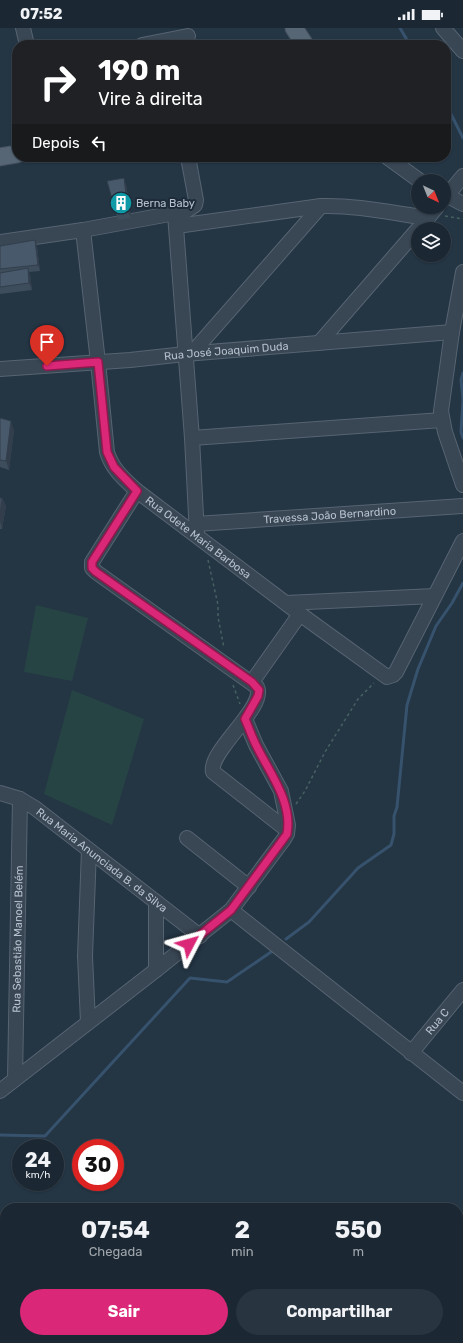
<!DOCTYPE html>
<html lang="pt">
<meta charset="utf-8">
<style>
body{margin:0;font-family:Rubik,sans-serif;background:#28343f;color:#f1f3f6;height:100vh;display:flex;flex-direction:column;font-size:15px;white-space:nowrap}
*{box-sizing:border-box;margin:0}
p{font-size:13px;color:#a0a6ac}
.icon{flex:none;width:22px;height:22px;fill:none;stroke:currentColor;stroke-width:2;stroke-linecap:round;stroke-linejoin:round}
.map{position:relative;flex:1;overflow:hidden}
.drawer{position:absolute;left:0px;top:1175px;width:463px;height:140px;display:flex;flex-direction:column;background:#1b2833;border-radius:16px 16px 0 0;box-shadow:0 1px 3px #0004,0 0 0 1px #39444e}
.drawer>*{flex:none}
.banner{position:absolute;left:12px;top:12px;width:439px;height:122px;border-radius:16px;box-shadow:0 1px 3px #0004,0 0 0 1px #39444e;background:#202124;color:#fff;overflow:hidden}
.needle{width:26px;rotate:137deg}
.fabs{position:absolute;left:411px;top:146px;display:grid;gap:8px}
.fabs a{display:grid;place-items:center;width:40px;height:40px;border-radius:50%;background:#1b2833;box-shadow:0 1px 3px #0004,0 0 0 1px #39444e;font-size:20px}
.speed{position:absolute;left:12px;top:1111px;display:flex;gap:8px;font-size:20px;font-weight:700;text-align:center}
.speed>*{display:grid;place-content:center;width:52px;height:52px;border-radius:50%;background:#1b2833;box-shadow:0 1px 3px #0004,0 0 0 1px #39444e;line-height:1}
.speed small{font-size:10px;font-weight:400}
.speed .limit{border:6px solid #d22;background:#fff;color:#111}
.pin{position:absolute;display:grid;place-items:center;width:34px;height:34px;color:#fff;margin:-41px -17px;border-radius:50% 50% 50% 0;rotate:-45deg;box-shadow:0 0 4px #0007}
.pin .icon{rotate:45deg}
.me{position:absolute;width:44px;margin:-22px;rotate:51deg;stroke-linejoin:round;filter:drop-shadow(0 0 3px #0008)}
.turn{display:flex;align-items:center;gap:14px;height:84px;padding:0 20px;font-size:18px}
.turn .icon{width:52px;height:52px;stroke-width:2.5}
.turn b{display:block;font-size:28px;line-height:34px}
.then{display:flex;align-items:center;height:38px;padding:0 20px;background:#0003;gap:8px;font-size:15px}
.eta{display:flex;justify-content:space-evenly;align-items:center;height:68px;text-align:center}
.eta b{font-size:24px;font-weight:700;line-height:28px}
.cta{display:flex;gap:8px;margin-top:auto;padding:8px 20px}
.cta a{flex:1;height:46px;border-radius:24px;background:#db2777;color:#fff;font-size:16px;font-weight:700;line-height:46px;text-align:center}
.cta a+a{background:#28343f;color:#f1f3f6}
.status{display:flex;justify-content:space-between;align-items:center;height:28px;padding:0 20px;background:#1b2833;direction:ltr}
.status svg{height:11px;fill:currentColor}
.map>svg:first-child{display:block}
</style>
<div class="status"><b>07:52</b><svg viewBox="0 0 49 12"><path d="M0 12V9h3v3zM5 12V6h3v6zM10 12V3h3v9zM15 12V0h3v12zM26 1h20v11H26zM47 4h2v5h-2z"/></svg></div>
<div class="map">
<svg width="463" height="1315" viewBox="0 0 463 1315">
<rect width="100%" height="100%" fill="#243544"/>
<g fill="#274445">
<polygon points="36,577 88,590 72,653 24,644"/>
<polygon points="72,662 144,691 112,797 44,766"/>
</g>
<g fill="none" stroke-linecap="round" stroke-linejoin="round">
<g stroke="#37526d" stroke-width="3">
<polyline points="400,0 410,17"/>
<polyline points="446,76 463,110"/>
<polyline points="463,345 461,352 463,371"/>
<polyline points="463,372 461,404 463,410"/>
<polyline points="286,911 309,894 358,840 391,817 394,806 394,788 397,779 407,677 418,641 436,598 452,575 463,555"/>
<polyline points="0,1107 45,1108 190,950 227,954 274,922"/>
</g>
<g stroke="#576471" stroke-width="16">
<g id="minor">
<polyline points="23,0 27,17"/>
<polyline points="443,0 463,23"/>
<polyline points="142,17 188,8"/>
<polyline points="387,129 420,153"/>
<polyline points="444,166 463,176"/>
<polyline points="444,171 463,148"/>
<polyline points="175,186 192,410 197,507"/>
<polyline points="422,197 437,179"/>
<path d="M177 198 321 178C357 177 392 185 428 190"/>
<path id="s1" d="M83 202 98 334 107 424C112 441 124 451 137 463L300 586 387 649 393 647 396 644 463 513"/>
<polyline points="0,214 83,202 186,183 195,177 196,172 188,129"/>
<polyline points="463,244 452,304 441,383 445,404 463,457"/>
<polyline points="319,315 418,201"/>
<polyline points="192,325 321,178"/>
<path id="s2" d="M0 341 130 332 185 326 452 304"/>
<polyline points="192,410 442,392"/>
<path d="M137 463 92 534V540L96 544 257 659C267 679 208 723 213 744L287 802"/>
<path id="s3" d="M196 496 463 478"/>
<polyline points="286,575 434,568"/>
<polyline points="252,654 300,586"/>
<path id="s4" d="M0 765 20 771 35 780 200 908"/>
<polyline points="187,810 249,859"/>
<polyline points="231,882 463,1065"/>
<polyline points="156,942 156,874"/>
<polyline points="88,994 85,928 89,822"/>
<path id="s5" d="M411 1025 463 962"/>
<path id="s6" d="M15 1051 20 771"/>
<polyline points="0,1063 156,942 231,882 284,811 287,806 288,797 281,763 256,717 245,691"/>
<polyline points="0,1288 5,1294"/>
<polyline points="0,1309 5,1303"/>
<polyline points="19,1310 24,1315"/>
<polyline points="118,1310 123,1315"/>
<polyline points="214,1310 219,1315"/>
<polyline points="282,1315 287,1310"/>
</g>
</g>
<g stroke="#465260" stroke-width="19">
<g id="major">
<polyline points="294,0 305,17"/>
<polyline points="0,129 17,126"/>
</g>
</g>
<g stroke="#456161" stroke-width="1.5" stroke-dasharray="3 3" stroke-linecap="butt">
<polyline points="445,188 463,191"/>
<polyline points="208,532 218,577 218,589 224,620"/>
<polyline points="233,657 240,676"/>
<polyline points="296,776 305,763 325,724 358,671 374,655"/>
</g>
<use href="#minor" stroke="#394654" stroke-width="14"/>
<use href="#major" stroke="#576674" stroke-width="17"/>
</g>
<g fill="#3e4d5c">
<polygon points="126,156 131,190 118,192 116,185"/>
<polygon points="0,218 37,218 40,243 29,244 30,247 32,262 0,266"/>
<polygon points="0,390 14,402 9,442 0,439"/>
<polygon points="0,470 2,470 6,478 2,501 0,501"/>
</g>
<g fill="#323e4b">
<polygon points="124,150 126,156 131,190 128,183"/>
<polygon points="35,212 37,218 40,243 38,237"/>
<polygon points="28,240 30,247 32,262 29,255"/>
<polygon points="11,393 14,402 9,442 6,433"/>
<polygon points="2,470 6,478 2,501 0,494 0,488"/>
</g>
<g fill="#48596b" stroke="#323e4b">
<polygon points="124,150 128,183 116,185 107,153"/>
<polygon points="35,212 38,237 0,241 0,218"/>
<polygon points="28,240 29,255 0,259 0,245"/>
<polygon points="0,390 11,393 6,433 0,432"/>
<polygon points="0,470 2,470 0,488"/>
</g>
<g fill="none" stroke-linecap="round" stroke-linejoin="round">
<g stroke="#8e194d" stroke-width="10">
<path id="route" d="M47 338 98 334 107 424 114 439 137 463 92 534V540L96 544 252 654 259 662 258 668 245 691C249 700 252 709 256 717 269 744 293 774 287 806L231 882 189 916"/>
</g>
<use href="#route" stroke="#db2777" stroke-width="7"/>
</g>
<defs>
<g id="building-disc" transform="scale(1.15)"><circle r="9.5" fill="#0f9aa8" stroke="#1e2b39"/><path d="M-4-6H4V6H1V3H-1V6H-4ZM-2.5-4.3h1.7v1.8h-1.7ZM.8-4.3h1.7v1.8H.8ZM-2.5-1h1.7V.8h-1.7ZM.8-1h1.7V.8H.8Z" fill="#fff"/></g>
</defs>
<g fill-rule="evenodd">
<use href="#building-disc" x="121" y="175"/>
</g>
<g text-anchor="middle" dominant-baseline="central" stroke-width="4" stroke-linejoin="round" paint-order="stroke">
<g font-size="11" fill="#b6c1cd" stroke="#1e2b39" text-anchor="start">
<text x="136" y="175">Berna Baby</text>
</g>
<g font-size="11" fill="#b6c1cd" stroke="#1e2b39">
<text stroke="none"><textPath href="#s2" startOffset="227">Rua José Joaquim Duda</textPath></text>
<text stroke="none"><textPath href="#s3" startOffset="134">Travessa João Bernardino</textPath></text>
<text stroke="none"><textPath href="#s1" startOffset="350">Rua Odete Maria Barbosa</textPath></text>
<text stroke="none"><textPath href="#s4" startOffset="123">Rua Maria Anunciada B. da Silva</textPath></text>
<text stroke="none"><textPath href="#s6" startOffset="140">Rua Sebastião Manoel Belém</textPath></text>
<text stroke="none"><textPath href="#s5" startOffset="41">Rua C</textPath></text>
</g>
</g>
</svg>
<div class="fabs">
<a><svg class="needle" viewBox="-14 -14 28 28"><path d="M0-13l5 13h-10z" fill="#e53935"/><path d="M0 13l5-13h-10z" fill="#a0a6ac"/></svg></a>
<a><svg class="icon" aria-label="layers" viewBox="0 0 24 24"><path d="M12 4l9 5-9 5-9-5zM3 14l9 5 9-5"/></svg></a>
</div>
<div class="speed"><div>24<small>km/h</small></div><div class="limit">30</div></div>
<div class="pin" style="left:47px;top:338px;background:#d93025"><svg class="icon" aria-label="arrive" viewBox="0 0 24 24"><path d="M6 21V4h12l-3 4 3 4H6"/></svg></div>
<svg class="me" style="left:189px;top:916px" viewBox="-20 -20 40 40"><path d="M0-17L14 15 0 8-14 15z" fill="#db2777" stroke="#fff" stroke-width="4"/></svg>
<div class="banner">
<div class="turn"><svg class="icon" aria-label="right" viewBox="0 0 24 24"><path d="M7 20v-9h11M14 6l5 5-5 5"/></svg><div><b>190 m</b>Vire à direita</div></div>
<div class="then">Depois<svg class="icon" aria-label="left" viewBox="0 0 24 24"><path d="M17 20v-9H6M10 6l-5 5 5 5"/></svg></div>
</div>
<section class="drawer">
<div class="eta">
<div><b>07:54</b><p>Chegada</p></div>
<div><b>2</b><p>min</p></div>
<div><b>550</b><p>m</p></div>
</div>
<div class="cta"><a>Sair</a><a>Compartilhar</a></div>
</section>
</div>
